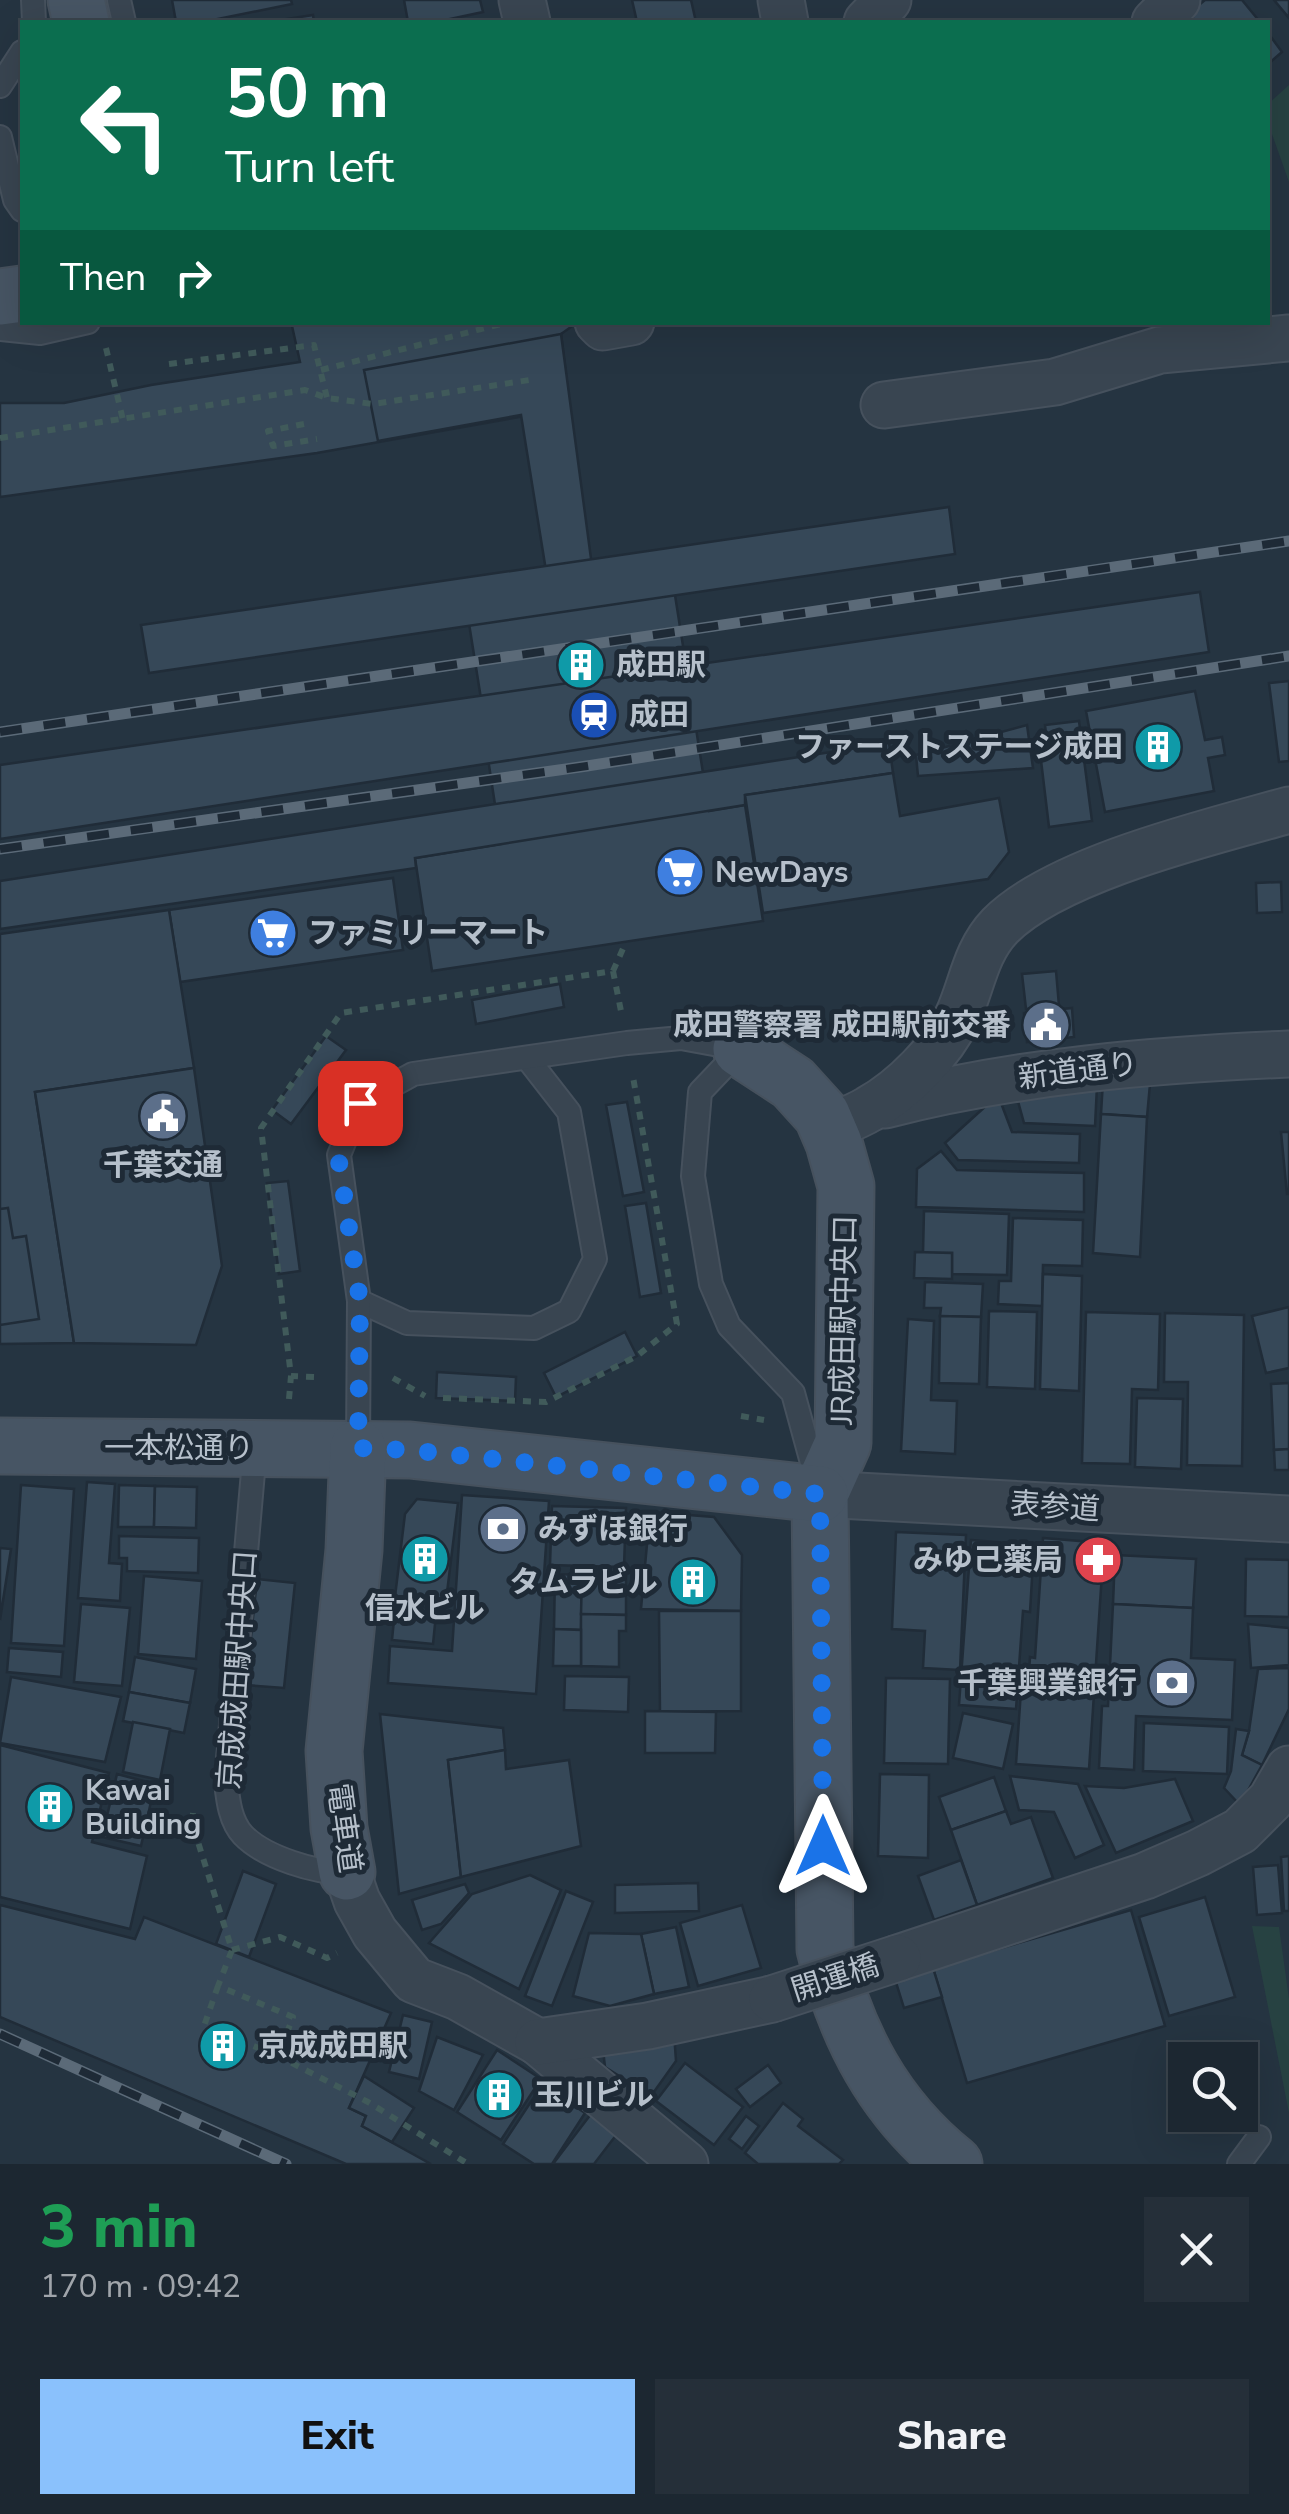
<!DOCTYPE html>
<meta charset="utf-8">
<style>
body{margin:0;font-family:"Nunito Sans","Noto Sans JP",sans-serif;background:#252f39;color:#f1f3f6;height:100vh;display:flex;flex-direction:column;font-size:38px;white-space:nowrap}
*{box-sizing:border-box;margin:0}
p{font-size:32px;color:#a0a5ab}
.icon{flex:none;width:55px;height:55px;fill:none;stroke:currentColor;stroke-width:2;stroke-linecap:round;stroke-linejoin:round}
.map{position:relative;height:2164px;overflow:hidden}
.details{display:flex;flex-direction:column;background:#1c2731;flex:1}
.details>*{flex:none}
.hud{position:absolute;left:20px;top:20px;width:1250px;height:305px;border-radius:0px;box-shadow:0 10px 40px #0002,0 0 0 2px #3a444d;background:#0b6e4f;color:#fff;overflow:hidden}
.fabs{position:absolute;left:1168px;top:2042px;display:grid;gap:20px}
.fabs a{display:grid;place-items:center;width:90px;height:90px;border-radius:0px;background:#1c2731;box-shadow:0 10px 40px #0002,0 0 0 2px #3a444d;font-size:50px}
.pin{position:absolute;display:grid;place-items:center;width:85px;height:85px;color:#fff;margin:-42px;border-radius:20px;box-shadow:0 5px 15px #0006}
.me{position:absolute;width:110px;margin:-55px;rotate:0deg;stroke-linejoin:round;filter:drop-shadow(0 0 8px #0008)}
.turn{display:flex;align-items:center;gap:35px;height:210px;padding:0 40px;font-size:45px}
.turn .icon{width:130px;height:130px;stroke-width:2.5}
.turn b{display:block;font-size:70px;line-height:85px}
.then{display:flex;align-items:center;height:95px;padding:0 40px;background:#0003;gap:20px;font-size:38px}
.round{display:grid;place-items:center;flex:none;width:105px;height:105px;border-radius:0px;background:#252f39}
.summary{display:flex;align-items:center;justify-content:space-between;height:170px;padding:0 40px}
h1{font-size:60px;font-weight:800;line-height:75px;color:#1e9e55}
.cta{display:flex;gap:20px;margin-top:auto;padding:20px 40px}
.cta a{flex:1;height:115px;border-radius:0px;background:#8ac1fc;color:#111;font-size:40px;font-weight:800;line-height:115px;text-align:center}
.cta a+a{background:#252f39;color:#f1f3f6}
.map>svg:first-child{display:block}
</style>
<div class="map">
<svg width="1289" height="2164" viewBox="0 0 1289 2164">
<rect width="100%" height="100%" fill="#253441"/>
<g fill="#274242">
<polygon points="1289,85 1289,182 1268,123 1268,104"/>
<polygon points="1252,1926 1279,1927 1289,1999 1289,2113"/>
</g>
<g fill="#364858" stroke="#202c38" stroke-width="2.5">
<polygon points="172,0 291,0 292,4 203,22 176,22"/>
<polygon points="404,0 480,0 483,12 436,22 408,22"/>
<polygon points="632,0 691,0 696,22 637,22"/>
<polygon points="1205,0 1242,0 1260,22 1196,22 1189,13"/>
<polygon points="1274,0 1289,0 1289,18"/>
<polygon points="313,15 314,22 268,22"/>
<polygon points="1268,33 1282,52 1268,64"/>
<polygon points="310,322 578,322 561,334 570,408 317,453 0,497 0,403 64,403 151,385 300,362 292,326"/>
<polygon points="561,334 592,566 669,557 709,811 745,805 763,921 432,971 415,858 501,844 487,752 393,766 386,720 482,705 467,611 374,625 371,602 547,577 521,415 378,441 364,370"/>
<polygon points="949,507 955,554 149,673 141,625"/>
<polygon points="1200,592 1209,652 0,839 0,765"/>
<polygon points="1289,681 1289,761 1279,762 1269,683"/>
<polygon points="1195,691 1205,740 1222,737 1225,755 1208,758 1214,791 1105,812 1086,711"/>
<polygon points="1079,721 1092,821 1049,827 1040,752 1048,751 1045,725"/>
<polygon points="1027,725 1033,768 918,776 916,755"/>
<polygon points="889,743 893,773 745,795 745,805 415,858 416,868 0,929 0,881"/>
<polygon points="893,773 900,816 999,798 1009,852 988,879 763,913 745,795"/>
<polygon points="393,878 403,950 180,982 169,910"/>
<polygon points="1281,882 1282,912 1257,913 1256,883"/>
<polygon points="169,910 194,1068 35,1092 74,1343 0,1344 0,934"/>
<polygon points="1056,971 1059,1006 1026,1009 1022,974"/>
<polygon points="560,984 564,1007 476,1024 472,1000"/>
<polygon points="1072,1008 1074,1037 1027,1042 1024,1013"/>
<polygon points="326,1036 346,1050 291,1124 272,1110"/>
<polygon points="194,1068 222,1266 196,1345 74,1343 35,1092"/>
<polygon points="1103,1081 1150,1084 1147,1117 1101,1114"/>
<polygon points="1097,1086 1095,1126 1024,1123 1016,1094"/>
<polygon points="998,1095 1012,1132 1080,1134 1079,1163 958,1160 945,1143"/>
<polygon points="627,1102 644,1192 623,1196 606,1105"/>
<polygon points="1101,1114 1147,1117 1140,1257 1093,1253"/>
<polygon points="1281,1132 1289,1132 1289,1194 1287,1194"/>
<polygon points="941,1151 957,1170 1084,1173 1084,1212 916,1207 917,1169"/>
<polygon points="288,1181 300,1271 279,1274 267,1183"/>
<polygon points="646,1203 661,1293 640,1297 625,1206"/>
<polygon points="8,1208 13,1238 26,1236 39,1319 0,1325 0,1209"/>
<polygon points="924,1211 1009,1214 1007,1275 952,1274 952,1253 923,1253"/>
<polygon points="1013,1218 1083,1220 1082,1266 1043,1265 1042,1306 998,1304 999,1281 1011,1281"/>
<polygon points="915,1252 952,1253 952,1279 914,1278"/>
<polygon points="1043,1274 1082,1276 1079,1391 1040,1389"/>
<polygon points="925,1282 983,1284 981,1317 940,1316 941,1308 924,1308"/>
<polygon points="1289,1307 1289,1368 1266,1373 1252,1316"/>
<polygon points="989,1311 1037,1312 1035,1389 987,1387"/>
<polygon points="1086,1312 1160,1314 1158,1390 1132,1389 1130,1464 1082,1463"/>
<polygon points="1165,1313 1244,1315 1242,1466 1187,1465 1188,1382 1164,1382"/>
<polygon points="940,1316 981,1317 979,1384 939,1383"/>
<polygon points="908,1319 934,1321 931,1400 957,1401 955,1454 901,1451"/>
<polygon points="625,1332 637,1356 556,1397 544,1373"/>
<polygon points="437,1372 516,1377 515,1401 436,1398"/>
<polygon points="1289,1383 1289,1449 1274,1450 1271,1384"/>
<polygon points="1137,1398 1183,1399 1181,1469 1135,1467"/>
<polygon points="1289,1449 1289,1470 1275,1470 1274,1450"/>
<polygon points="87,1482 115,1484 109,1563 122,1564 120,1601 78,1598"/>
<polygon points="21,1485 74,1489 64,1646 11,1643"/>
<polygon points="119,1485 155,1486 154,1527 118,1527"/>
<polygon points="155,1486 197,1487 196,1528 154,1527"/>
<polygon points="462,1495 549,1501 536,1694 388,1683 390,1646 452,1651"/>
<polygon points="417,1499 458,1503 445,1609 394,1605 405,1514"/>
<polygon points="552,1506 626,1508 624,1567 550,1565"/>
<polygon points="650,1512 714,1517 742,1555 741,1611 641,1609"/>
<polygon points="896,1532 966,1535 960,1670 923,1668 925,1631 892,1629"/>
<polygon points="119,1536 199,1538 198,1573 127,1571 127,1558 119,1558"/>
<polygon points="1043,1538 1104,1543 1089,1769 1016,1764 1021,1690 1028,1690 1030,1657 1035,1658"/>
<polygon points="971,1540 1034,1545 1030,1612 1023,1611 1016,1709 959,1705"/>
<polygon points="0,1548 11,1549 0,1620"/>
<polygon points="1115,1555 1196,1559 1193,1608 1113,1604"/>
<polygon points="1246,1559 1289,1560 1289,1617 1245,1616"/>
<polygon points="555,1574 582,1575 581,1630 554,1629"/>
<polygon points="582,1575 626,1576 626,1615 581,1614"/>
<polygon points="144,1576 202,1581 196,1659 138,1654"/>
<polygon points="257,1579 295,1583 284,1688 246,1685"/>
<polygon points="81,1604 130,1608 122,1686 74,1682"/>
<polygon points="1113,1604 1193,1608 1191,1658 1235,1660 1232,1720 1136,1716 1134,1770 1099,1768 1102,1706 1108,1706"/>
<polygon points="395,1610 436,1614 433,1644 392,1640"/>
<polygon points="659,1611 741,1611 741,1711 660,1712"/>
<polygon points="581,1614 626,1615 626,1631 619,1631 619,1667 581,1666"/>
<polygon points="1248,1624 1289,1628 1289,1665 1251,1668"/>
<polygon points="554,1629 581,1630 581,1666 553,1666"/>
<polygon points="9,1648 63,1652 61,1677 7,1672"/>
<polygon points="135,1657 196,1669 190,1703 129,1692"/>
<polygon points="1289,1668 1289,1709 1262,1765 1242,1755 1249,1731 1258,1669"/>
<polygon points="565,1676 629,1677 628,1712 564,1710"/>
<polygon points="11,1677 121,1697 105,1762 0,1743"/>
<polygon points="886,1678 950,1679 948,1764 884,1763"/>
<polygon points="129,1692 190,1703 184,1733 123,1721"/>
<polygon points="645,1711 716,1712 715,1753 645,1753"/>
<polygon points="963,1713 1013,1724 1003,1769 953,1758"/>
<polygon points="380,1714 503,1728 505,1750 448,1760 461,1877 399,1894"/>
<polygon points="133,1722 170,1729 160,1780 123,1772"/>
<polygon points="1144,1723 1229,1727 1227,1774 1143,1771"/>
<polygon points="1236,1729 1249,1731 1242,1755 1262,1765 1240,1805 1224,1788 1231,1771"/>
<polygon points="0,1745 109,1773 92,1842 147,1856 130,1929 0,1897"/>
<polygon points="505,1750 506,1769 569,1760 581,1846 461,1877 448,1760"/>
<polygon points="117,1774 155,1784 141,1846 102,1837"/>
<polygon points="880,1774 929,1775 928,1858 878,1856"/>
<polygon points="1010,1776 1078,1784 1104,1845 1075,1858 1054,1812 1019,1810"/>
<polygon points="994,1777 1006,1811 951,1830 939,1797"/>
<polygon points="1175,1779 1193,1821 1116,1853 1085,1786 1124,1788"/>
<polygon points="1006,1811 1011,1824 1031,1817 1053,1878 977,1905 951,1830"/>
<polygon points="1289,1856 1289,1911 1284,1911 1281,1857"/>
<polygon points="961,1860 977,1905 934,1920 918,1876"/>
<polygon points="1278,1865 1282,1913 1257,1915 1253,1867"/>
<polygon points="243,1871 276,1884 249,1957 216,1944"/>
<polygon points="530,1875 561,1890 519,1989 429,1943 472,1894"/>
<polygon points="698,1883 699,1911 615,1913 615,1885"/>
<polygon points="465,1884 469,1893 441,1924 422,1930 412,1900"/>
<polygon points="566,1891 593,1902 552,2006 525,1996"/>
<polygon points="1205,1897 1235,1997 1169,2016 1139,1917"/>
<polygon points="0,1905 135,1939 144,1917 391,2013 349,2108 366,2116 362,2126 431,2164 346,2164 0,2017"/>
<polygon points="742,1905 761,1968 698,1986 680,1923"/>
<polygon points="1131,1910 1165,2026 967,2083 933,1968"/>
<polygon points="676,1927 689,1987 654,1994 641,1934"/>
<polygon points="589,1933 641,1934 654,1994 610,2006 573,1996"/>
<polygon points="933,1968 942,1997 904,2008 895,1979"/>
<polygon points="403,2015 432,2022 419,2079 389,2072"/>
<polygon points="674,2033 676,2061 651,2096 605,2067 603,2050"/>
<polygon points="437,2037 483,2055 454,2110 419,2091"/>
<polygon points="497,2050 541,2079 501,2140 457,2112"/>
<polygon points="685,2063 743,2107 714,2145 656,2101"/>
<polygon points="768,2065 781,2083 750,2107 736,2089"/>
<polygon points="364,2076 414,2108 392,2142 362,2126 366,2116 349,2108"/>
<polygon points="542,2085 585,2113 552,2164 534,2164 503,2144"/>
<polygon points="783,2103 803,2119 798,2126 843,2160 839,2164 758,2164 745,2153"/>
<polygon points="591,2114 617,2134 594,2164 553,2164"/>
<polygon points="746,2116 759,2126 742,2149 729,2139"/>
</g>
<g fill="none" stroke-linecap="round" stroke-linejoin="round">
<g stroke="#46515d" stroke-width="26">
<g id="lane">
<polyline points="33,0 34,22"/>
<polyline points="119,0 124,22"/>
<polyline points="0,86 22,52"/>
<polyline points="0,137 15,200 22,210"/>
<polyline points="0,329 40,333 88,322"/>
<polyline points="741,1049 700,1092 693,1176 711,1284 729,1326 793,1393 817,1481"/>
<polyline points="359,1301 407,1323 534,1328 569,1311 595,1259 569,1112 527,1058"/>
<polyline points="358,1447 359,1301 339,1155 360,1103 413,1074 627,1043 681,1038 741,1049"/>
<path d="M255 1449 226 1782C228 1800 230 1821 243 1835 264 1857 317 1874 347 1872"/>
<polyline points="1239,2164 1259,2137"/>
</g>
</g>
<g stroke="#46515d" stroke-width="49">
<g id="street">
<polyline points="522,0 527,22"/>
<polyline points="781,0 785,22"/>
<polyline points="867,22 888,0"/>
<polyline points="1155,22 1177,0"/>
<polyline points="598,322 603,327 631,322"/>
<polyline points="884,405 1055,382 1160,350 1289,338"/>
<path d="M885 1105C1017 1071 1153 1060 1289 1054"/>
<path d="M827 1128C841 1122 856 1117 869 1109 903 1090 942 1051 958 1016 972 986 975 952 1000 926 1056 869 1210 832 1289 810"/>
<polyline points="820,1494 1289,1519"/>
<polyline points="347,1872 357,1901 375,1933 414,1980 458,1997 538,2042 685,2164"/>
<polyline points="898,1958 1145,1876 1198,1853 1240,1831 1271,1800 1289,1769"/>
<polyline points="538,2042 648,2026 772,1999"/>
</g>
</g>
<g stroke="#46515d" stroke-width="59">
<g id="secondary">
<polyline points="76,0 81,22"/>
<polyline points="0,297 22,294"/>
<path d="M741 1049 793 1083 822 1115 834 1143 846 1186 843 1443 820 1494 825 1949C846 2035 884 2108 954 2164"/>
<polyline points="0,1446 410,1450 820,1494"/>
<polyline points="347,1872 339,1828 334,1751 354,1550 358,1448"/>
</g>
</g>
<g stroke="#405a5a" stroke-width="6" stroke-dasharray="8 8" stroke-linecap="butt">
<polyline points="106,348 123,420"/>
<polyline points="169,364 314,345 327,398"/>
<polyline points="321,370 509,322"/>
<polyline points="304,424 268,431 273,446 317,439"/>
<polyline points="0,438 305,390 327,398 373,404 536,379"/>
<polyline points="613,971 626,942"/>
<polyline points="314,1377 291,1376 261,1128 341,1013 613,971 621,1011"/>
<polyline points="393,1378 425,1396"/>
<polyline points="443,1398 546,1402 637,1356 677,1324 633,1077"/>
<polyline points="289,1399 291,1376"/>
<polyline points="741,1416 764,1420"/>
<polyline points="193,1813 192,1823 232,1950 218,1986 293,2017 278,2056 368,2102 468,2164"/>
<polyline points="232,1950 280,1937 327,1958 337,1953"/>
<polyline points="218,1986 204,2026 278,2056"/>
</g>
<use href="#lane" stroke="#394551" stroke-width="22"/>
<use href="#street" stroke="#394551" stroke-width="45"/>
<use href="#secondary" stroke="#475564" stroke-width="55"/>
<g stroke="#5b6a78" stroke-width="11">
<g id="rail">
<polyline points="0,732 1289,541"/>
<polyline points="0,849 587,766 1289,656"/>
<polyline points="0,2034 286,2164"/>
</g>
</g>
<use href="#rail" stroke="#1e2a36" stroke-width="8" stroke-dasharray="22" stroke-linecap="butt"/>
<g stroke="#46515d" stroke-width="49" stroke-linecap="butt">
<polyline id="street-bridge" points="772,1999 898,1958"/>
</g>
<use href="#street-bridge" stroke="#394551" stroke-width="45"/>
</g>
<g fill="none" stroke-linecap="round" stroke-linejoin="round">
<polyline stroke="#1a73e8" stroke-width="18" stroke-dasharray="0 32.4" points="360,1103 338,1155 360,1301 358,1448 410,1450 820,1494 823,1846"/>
</g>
<defs>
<g id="building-disc" transform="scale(2.5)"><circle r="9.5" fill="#0f9aa8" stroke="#1e2a36"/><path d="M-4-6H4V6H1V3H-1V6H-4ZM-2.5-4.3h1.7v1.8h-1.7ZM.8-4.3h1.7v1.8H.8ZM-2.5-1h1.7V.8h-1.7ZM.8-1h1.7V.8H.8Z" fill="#fff"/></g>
<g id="station-disc" transform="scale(2.5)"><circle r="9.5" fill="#1a4fb4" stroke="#1e2a36"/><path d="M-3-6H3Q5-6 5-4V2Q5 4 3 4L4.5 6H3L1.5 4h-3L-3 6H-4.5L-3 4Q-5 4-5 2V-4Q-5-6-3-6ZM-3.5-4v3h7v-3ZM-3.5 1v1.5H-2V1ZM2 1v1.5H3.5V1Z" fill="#fff"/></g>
<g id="supermarket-disc" transform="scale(2.5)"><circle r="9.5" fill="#3f7fe0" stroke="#1e2a36"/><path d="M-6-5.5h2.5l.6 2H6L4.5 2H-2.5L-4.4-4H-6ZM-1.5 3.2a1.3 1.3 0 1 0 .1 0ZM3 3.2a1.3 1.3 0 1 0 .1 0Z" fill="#fff"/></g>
<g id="civic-disc" transform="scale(2.5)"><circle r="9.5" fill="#5c6f8a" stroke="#1e2a36"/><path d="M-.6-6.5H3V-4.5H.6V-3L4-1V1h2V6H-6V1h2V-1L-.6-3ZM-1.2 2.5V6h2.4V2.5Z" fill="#fff"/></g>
<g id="bank-disc" transform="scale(2.5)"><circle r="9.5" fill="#5c6f8a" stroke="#1e2a36"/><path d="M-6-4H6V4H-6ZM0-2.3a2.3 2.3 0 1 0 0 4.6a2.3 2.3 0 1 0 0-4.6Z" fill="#fff"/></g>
<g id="pharmacy-disc" transform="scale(2.5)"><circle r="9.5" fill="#e0444e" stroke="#1e2a36"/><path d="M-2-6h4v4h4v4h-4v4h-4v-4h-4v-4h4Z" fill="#fff"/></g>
</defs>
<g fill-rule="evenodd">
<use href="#building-disc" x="581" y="665"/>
<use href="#station-disc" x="594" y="715"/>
<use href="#building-disc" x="1158" y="747"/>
<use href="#supermarket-disc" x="680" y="872"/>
<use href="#supermarket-disc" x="273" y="933"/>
<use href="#civic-disc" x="1046" y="1025"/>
<use href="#civic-disc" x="163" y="1116"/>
<use href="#bank-disc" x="503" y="1529"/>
<use href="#building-disc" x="425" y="1559"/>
<use href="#pharmacy-disc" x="1098" y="1560"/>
<use href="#building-disc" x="693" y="1582"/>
<use href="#bank-disc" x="1172" y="1683"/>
<use href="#building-disc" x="50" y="1807"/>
<use href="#building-disc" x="223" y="2046"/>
<use href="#building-disc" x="499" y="2095"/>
</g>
<g text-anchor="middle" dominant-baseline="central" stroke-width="10" stroke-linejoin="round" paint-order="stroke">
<g font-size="30" font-weight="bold" fill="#b6c0cb" stroke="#1e2a36" text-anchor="start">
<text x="616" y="665">成田駅</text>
<text x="629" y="715">成田</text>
<text x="1123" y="747" text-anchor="end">ファーストステージ成田</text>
<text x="715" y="872">NewDays</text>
<text x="308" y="933">ファミリーマート</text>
<text x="1011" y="1025" text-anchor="end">成田警察署 成田駅前交番</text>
<text x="163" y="1165" text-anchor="middle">千葉交通</text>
<text x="538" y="1529">みずほ銀行</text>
<text x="1063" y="1560" text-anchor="end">みゆ己薬局</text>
<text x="658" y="1582" text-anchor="end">タムラビル</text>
<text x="425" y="1608" text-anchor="middle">信水ビル</text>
<text x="1137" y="1683" text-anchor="end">千葉興業銀行</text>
<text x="85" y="1790">Kawai<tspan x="85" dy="34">Building</tspan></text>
<text x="258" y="2046">京成成田駅</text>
<text x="534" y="2095">玉川ビル</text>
</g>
<g font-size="30" fill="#b6c0cb" stroke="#1e2a36">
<text transform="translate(1078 1071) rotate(-7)">新道通り</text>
<text transform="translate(844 1320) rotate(-89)">JR成田駅中央口</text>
<text x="179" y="1448">一本松通り</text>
<text transform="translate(1055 1507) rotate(4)">表参道</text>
<text transform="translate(238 1670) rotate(-86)">京成成田駅中央口</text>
<text transform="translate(344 1828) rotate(82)">電車道</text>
<text transform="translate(835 1978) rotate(-18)">開運橋</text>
</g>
</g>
</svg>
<div class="fabs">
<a><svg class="icon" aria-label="search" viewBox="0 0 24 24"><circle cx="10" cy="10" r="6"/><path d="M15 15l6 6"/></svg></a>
</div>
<div class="pin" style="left:360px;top:1103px;background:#d93025"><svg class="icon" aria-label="arrive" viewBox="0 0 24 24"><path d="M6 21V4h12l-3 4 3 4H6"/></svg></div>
<svg class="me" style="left:823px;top:1846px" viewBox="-20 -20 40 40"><path d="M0-17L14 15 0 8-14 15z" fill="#1a73e8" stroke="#fff" stroke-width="4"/></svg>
<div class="hud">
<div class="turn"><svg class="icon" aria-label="left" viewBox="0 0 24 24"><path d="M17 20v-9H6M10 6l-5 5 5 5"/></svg><div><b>50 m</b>Turn left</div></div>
<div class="then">Then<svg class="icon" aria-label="right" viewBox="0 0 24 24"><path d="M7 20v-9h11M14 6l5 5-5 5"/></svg></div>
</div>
</div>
<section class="details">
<div class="summary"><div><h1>3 min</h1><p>170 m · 09:42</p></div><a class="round"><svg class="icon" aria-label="close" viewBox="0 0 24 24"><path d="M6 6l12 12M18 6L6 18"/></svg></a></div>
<div class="cta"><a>Exit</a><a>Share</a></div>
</section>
